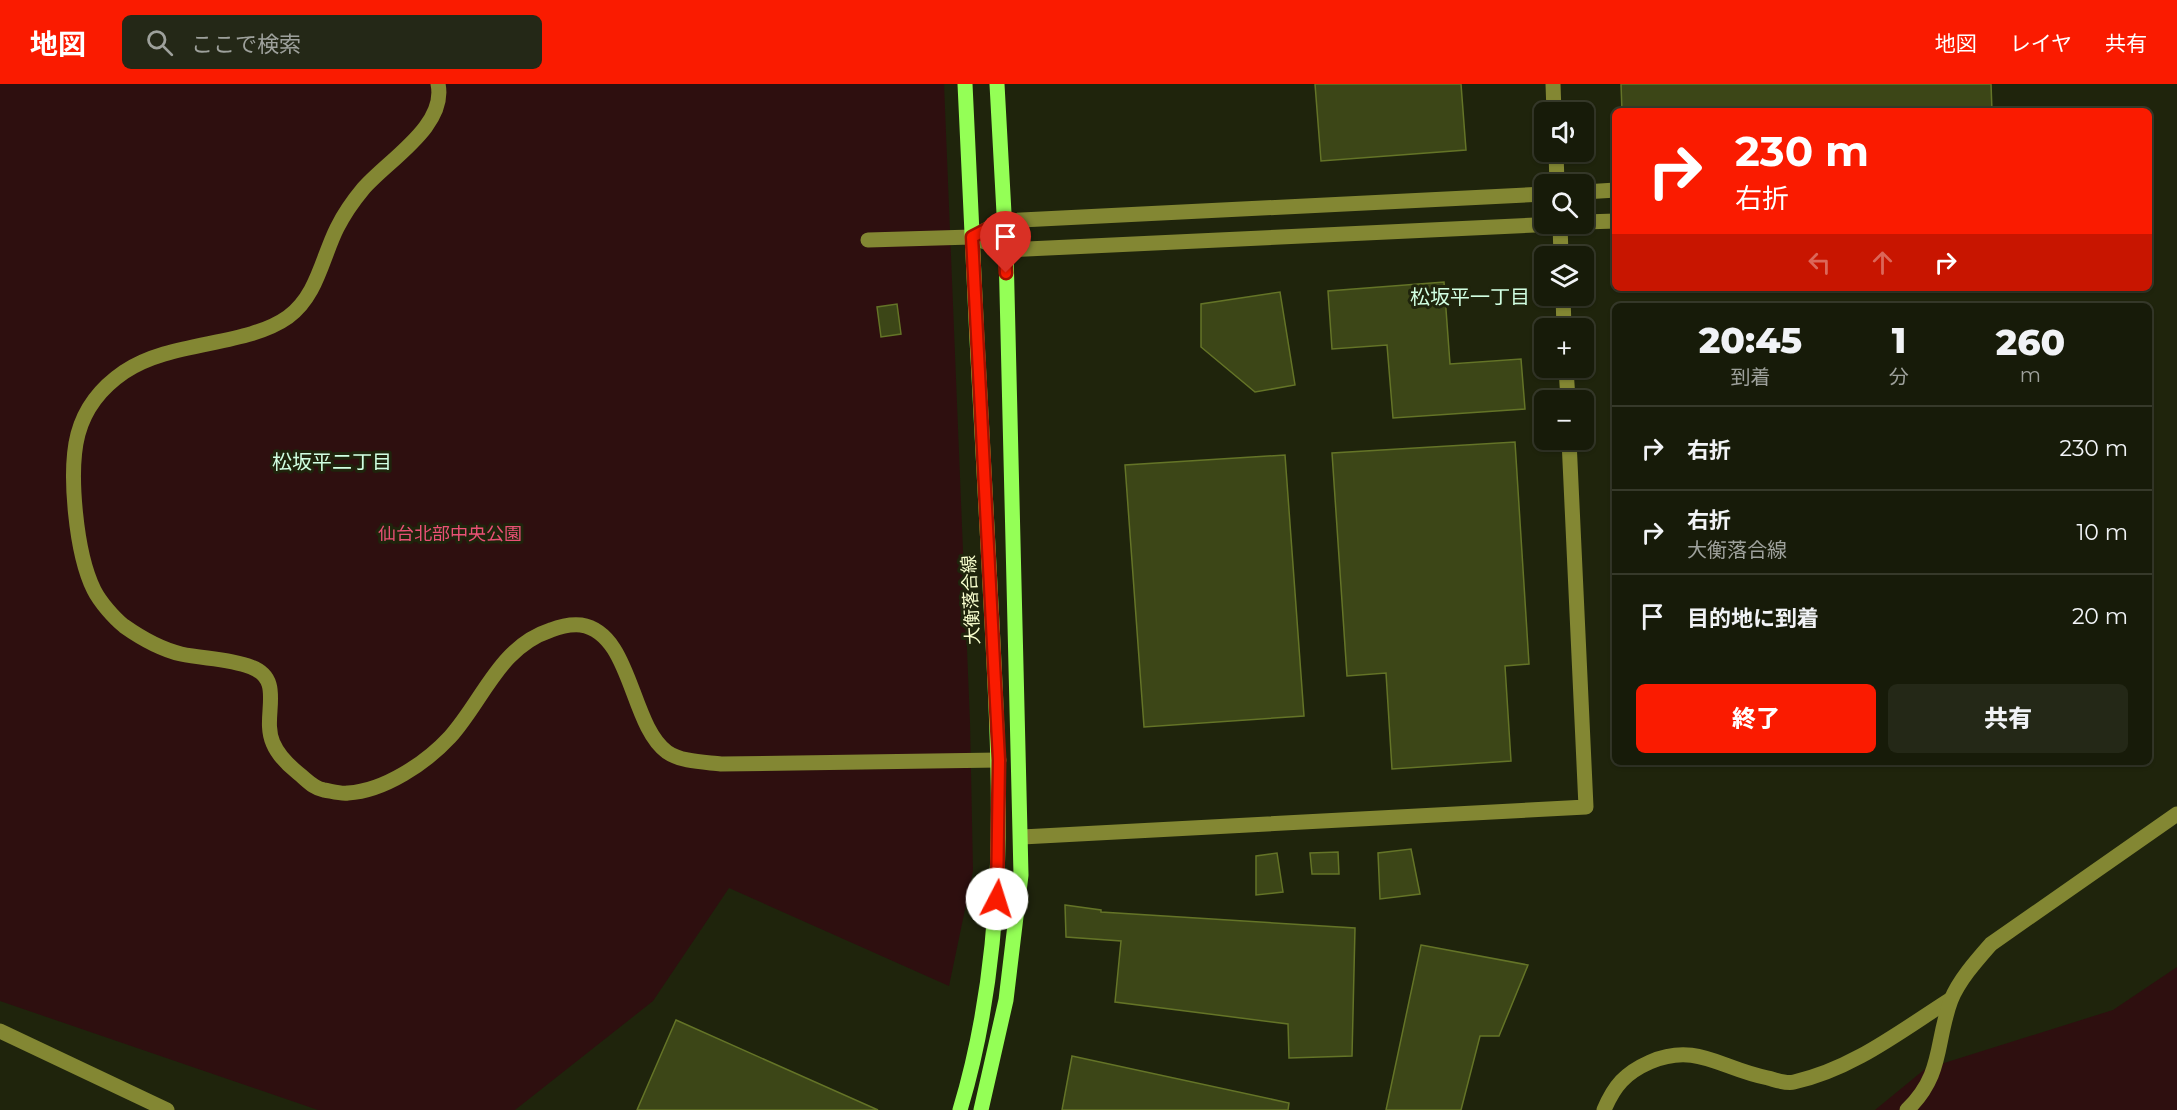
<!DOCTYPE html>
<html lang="ja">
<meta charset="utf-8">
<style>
body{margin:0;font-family:Montserrat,"Noto Sans JP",sans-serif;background:#242817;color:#f1f3f6;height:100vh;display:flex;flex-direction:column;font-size:22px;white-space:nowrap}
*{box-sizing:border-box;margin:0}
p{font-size:20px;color:#9ea19c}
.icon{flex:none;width:33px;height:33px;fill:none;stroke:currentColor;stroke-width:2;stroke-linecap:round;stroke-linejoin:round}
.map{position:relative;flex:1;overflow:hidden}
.panel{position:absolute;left:1612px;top:219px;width:540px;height:462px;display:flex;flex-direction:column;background:#171b09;border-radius:9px;box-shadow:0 2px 4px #0004,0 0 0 2px #36392a}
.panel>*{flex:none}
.guide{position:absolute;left:1612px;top:24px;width:540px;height:183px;border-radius:9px;box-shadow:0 2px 4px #0004,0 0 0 2px #36392a;background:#fa1b00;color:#fff;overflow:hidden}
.tools{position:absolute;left:1534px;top:18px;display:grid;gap:12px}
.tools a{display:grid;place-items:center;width:60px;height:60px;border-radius:9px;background:#171b09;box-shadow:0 2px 4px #0004,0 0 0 2px #36392a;font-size:30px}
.pin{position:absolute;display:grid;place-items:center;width:51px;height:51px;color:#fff;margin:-62px -26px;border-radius:50% 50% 50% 0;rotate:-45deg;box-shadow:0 0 6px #0007}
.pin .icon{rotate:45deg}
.me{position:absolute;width:66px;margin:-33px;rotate:5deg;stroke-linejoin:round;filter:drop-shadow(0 0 4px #0008)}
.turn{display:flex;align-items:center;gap:21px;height:126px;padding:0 24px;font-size:27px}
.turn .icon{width:78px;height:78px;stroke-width:2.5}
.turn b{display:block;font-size:42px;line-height:51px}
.lanes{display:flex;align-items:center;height:57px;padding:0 24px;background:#0003;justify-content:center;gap:30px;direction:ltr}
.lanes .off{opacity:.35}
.eta{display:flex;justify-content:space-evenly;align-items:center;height:102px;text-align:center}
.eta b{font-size:36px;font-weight:800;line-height:42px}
.action{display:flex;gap:12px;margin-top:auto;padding:12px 24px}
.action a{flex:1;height:69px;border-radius:9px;background:#fa1b00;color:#fff;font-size:24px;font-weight:800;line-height:69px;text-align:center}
.action a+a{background:#242817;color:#f1f3f6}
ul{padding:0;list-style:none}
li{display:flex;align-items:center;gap:18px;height:84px;padding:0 24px;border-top:2px solid #36392a}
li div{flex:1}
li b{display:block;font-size:22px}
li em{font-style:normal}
header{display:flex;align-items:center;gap:36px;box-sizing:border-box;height:84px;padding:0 30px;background:#fa1b00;color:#fff}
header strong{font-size:28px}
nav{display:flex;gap:33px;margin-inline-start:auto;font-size:21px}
.search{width:420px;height:54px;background:#242817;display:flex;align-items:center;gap:15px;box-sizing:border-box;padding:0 21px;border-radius:9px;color:#9ea19c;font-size:22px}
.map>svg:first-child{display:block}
</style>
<header>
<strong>地図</strong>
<div class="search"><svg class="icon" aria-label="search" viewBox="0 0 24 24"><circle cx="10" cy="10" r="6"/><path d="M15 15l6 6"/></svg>ここで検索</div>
<nav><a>地図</a><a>レイヤ</a><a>共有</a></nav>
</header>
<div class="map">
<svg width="2177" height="1026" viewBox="0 0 2177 1026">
<rect width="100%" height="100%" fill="#1f240c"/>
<g fill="#2e0f0f">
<polygon points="0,0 944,0 970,639 973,787 949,902 729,804 653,917 515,1026 318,1026 0,917"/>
<polygon points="2177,883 2177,1026 1875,1026 1925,985 2113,926"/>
</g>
<g fill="#3c4617" stroke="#647427" stroke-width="1.5">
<polygon points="1315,0 1461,0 1466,66 1321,77"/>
<polygon points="1621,0 1991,0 1992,27 1622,27"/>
<polygon points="1444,198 1450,280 1521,275 1525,325 1393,334 1387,261 1332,265 1328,207"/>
<polygon points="1280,208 1295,301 1255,308 1201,263 1201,220"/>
<polygon points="897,220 901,250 881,253 877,223"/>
<polygon points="1515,358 1529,580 1505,582 1511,677 1392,685 1386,589 1347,592 1332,369"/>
<polygon points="1285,371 1304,632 1144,643 1125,381"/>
<polygon points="1411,765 1420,810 1380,815 1378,769"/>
<polygon points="1338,768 1339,790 1312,790 1310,769"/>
<polygon points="1277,769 1283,808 1256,811 1256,772"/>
<polygon points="1065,821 1101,826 1101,828 1355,844 1352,972 1289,974 1288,940 1115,918 1121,857 1066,853"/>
<polygon points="1421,861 1528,881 1499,952 1480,952 1461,1026 1386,1026"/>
<polygon points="676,936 878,1026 637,1026"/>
<polygon points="1072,972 1289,1019 1288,1026 1062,1026"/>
</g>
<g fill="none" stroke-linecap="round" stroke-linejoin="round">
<g stroke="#838733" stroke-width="15">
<path d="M438 0C447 42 388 76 363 105 353 117 344 130 337 144 322 174 317 212 288 233 246 263 171 256 124 288 102 303 85 324 78 350 68 388 76 470 94 506 100 518 114 534 124 542 141 554 160 565 181 570 204 575 228 574 251 583 286 596 261 632 273 659 278 671 288 681 298 689 307 696 313 704 324 706 331 707 340 710 348 709 384 707 426 679 450 653 484 615 499 563 551 546 561 542 570 540 581 541 632 549 630 641 667 668 681 678 705 678 721 680L999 676"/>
<polyline points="1553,0 1554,28"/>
<polyline points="1556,68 1557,100"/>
<polyline points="1584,108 1616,106"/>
<polyline points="1584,138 1616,137"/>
<polyline points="1560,140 1561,172"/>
<polyline points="972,153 1003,137 1545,110"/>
<polyline points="868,156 972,153 1006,166 1557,140"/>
<polyline points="1563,212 1564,244"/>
<polyline points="1566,284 1568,316"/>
<polyline points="1022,753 1586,723 1569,356"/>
<polyline points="0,947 167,1026"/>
<path d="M1604 1026C1614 1002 1625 989 1650 978 1697 958 1721 985 1768 994 1776 996 1786 1000 1794 998 1853 985 1902 946 1951 915"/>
<path d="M1907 1026C1944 990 1935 959 1951 916 1959 896 1977 876 1991 860L2177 730"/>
</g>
<g stroke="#94ff56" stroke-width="15">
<path d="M960 1026C1014 847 998 665 989 481 980 321 972 160 965 0"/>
<polyline points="981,1026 1006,916 1021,791 1006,166 997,0"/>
</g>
</g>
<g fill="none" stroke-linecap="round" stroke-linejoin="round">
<g stroke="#a21200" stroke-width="15">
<polyline id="route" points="997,815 999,676 972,153 1003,137 1006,189"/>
</g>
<use href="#route" stroke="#fa1b00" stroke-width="10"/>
</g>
<g text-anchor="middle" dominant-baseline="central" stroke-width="6" stroke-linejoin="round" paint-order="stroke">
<g font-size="18" fill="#e95176" stroke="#1f240c">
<text x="450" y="450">仙台北部中央公園</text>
</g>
<g font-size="18" fill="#f9ffcf" stroke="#1f240c">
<text transform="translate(971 516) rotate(-93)">大衡落合線</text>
</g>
<g font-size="20" fill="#d1ffe2" stroke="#1f240c">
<text x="1470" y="213">松坂平一丁目</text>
<text x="332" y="378">松坂平二丁目</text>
</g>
</g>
</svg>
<div class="tools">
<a><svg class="icon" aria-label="sound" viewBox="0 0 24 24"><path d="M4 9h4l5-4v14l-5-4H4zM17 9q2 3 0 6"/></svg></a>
<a><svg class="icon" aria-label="search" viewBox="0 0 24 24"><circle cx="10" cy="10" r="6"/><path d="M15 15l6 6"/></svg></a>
<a><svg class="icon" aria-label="layers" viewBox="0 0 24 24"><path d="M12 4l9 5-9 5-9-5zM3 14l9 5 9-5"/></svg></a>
<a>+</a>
<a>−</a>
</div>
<div class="pin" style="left:1006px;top:189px;background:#d93025"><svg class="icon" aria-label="arrive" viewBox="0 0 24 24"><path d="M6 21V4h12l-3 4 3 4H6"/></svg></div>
<svg class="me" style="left:997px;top:815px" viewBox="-20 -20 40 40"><circle r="19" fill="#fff"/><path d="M0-13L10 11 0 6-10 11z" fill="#fa1b00"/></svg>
<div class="guide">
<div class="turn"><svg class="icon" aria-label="right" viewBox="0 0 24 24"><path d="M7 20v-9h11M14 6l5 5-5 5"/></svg><div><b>230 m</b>右折</div></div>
<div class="lanes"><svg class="icon off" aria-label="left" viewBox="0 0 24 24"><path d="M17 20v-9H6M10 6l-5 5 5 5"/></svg><svg class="icon off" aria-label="ahead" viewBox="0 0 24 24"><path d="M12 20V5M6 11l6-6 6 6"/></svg><svg class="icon" aria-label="right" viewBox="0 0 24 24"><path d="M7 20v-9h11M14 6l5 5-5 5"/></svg></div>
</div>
<section class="panel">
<div class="eta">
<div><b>20:45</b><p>到着</p></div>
<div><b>1</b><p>分</p></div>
<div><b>260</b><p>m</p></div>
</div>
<ul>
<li><svg class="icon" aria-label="right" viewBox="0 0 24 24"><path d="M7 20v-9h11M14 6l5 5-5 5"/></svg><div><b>右折</b></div><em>230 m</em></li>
<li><svg class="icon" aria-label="right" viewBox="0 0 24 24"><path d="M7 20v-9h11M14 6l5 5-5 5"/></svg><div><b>右折</b><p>大衡落合線</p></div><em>10 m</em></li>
<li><svg class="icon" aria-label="arrive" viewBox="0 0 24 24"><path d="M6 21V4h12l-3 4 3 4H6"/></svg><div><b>目的地に到着</b></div><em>20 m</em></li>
</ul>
<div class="action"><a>終了</a><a>共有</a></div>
</section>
</div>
